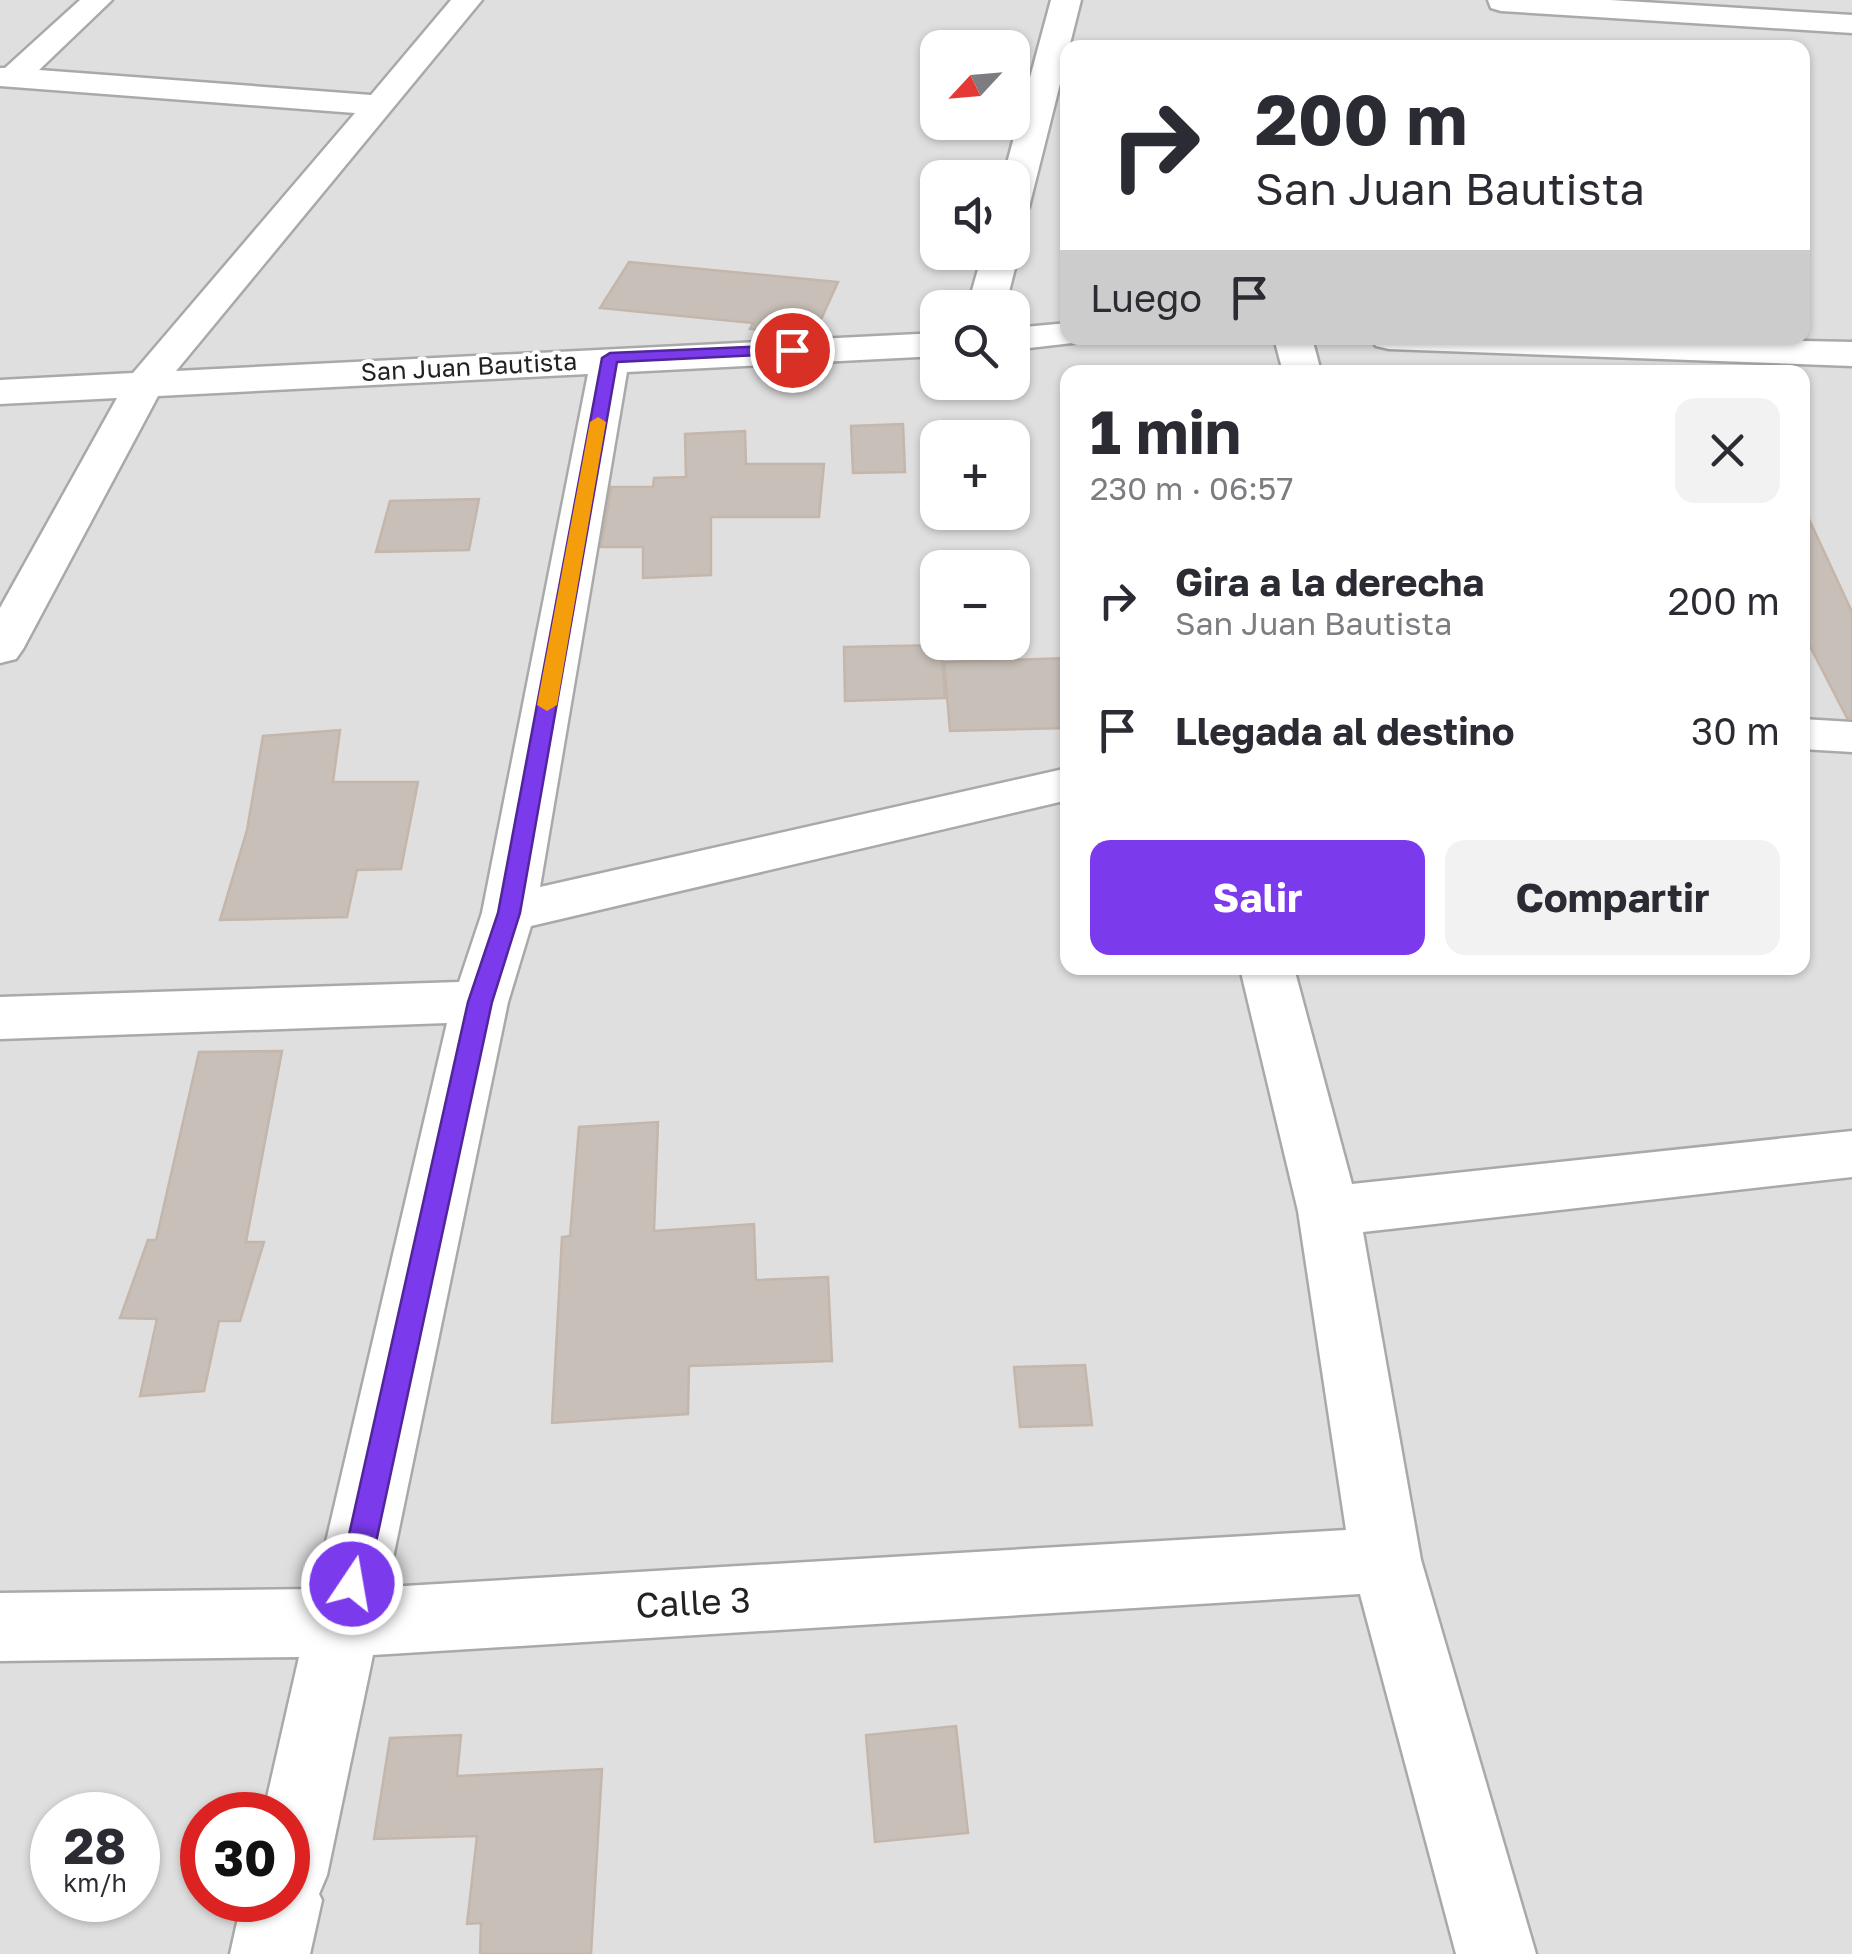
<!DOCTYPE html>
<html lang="es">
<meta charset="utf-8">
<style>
body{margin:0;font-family:"Golos Text",sans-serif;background:#f2f2f3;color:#2b2b33;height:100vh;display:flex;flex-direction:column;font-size:38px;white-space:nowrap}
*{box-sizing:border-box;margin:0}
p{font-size:32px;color:#7c7c81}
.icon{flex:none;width:55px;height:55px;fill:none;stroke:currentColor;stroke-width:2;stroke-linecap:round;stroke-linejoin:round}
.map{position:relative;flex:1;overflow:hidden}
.details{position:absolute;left:1060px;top:365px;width:750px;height:610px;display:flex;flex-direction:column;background:#fff;border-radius:20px;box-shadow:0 2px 8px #0004}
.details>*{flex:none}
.banner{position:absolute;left:1060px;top:40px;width:750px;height:305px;border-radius:20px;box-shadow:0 2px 8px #0004;background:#fff;color:#2b2b33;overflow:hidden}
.needle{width:65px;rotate:244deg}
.controls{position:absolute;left:920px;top:30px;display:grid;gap:20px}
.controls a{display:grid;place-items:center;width:110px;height:110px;border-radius:20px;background:#fff;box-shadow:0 2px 8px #0004;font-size:50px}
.speed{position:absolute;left:30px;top:1792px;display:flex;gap:20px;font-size:50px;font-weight:700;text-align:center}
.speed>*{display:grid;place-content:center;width:130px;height:130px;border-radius:50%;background:#fff;box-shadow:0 2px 8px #0004;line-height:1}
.speed small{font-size:25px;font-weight:400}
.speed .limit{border:15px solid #d22;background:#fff;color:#111}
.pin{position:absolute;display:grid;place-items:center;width:85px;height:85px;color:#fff;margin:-42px;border:5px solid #fff;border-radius:50%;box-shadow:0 2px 10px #0007}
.me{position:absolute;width:110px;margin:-55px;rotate:12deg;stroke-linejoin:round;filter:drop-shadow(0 0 8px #0008)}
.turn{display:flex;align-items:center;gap:35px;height:210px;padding:0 30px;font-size:45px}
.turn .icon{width:130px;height:130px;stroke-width:2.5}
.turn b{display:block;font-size:70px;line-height:85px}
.then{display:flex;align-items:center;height:95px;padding:0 30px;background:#0003;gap:20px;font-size:38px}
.round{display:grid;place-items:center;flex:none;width:105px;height:105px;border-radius:20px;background:#f2f2f3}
.headline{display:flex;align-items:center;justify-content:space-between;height:170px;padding:0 30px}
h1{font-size:60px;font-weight:700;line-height:75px}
.cta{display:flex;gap:20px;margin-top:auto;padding:20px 30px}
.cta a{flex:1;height:115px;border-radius:20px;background:#7c3aed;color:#fff;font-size:40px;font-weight:700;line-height:115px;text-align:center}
.cta a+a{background:#f2f2f3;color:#2b2b33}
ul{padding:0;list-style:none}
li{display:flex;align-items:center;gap:30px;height:130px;padding:0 30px}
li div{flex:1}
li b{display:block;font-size:38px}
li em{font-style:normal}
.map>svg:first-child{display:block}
</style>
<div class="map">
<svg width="1852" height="1954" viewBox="0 0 1852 1954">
<rect width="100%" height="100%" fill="#f2efe9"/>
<path fill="#e0dfdf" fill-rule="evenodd" d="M0 0H1852V1954H0ZM938 48H1012V122H938ZM1068 48H1802V338H1068ZM938 178H1012V252H938ZM938 308H1012V382H938ZM1068 372H1802V968H1068ZM938 438H1012V512H938ZM938 568H1012V642H938ZM52 1815H138V1900H52ZM202 1815H288V1900H202Z"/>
<g fill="#c7bfb8" stroke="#c4b6ab" stroke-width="2.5">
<polygon points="629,262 838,282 814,335 750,329 753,323 600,308"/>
<polygon points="903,424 905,472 853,473 851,426"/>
<polygon points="745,431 746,464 824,464 819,517 711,517 711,575 643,578 643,547 601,547 611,487 653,487 654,478 686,477 685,434"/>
<polygon points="479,499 469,550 376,552 390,501"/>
<polygon points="1802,504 1852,612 1852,718 1847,718 1802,631"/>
<polygon points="941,645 945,698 845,701 844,647"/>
<polygon points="1068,658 1068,728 950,731 944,662"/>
<polygon points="340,730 333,782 418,782 401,869 357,870 347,917 220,920 247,830 263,736"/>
<polygon points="282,1051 246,1242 264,1242 240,1321 219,1321 204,1391 140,1396 157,1319 120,1318 148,1240 156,1240 199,1052"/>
<polygon points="658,1122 654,1231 754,1224 756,1280 828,1277 832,1361 689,1366 688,1414 552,1423 562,1237 570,1236 579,1127"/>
<polygon points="1085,1365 1092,1425 1020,1427 1014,1367"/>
<polygon points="956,1726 968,1833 875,1842 866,1735"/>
<polygon points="461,1735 457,1776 602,1769 591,1954 480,1954 481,1923 467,1924 477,1836 374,1839 390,1738"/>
</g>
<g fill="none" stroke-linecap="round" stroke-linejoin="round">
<g stroke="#a9a9a9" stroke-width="5">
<g id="minor">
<polygon points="80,0 112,0 39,70 371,95 451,0 482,0 176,371 938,333 938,356 627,372 540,887 1068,768 1068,800 531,926 508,1002 387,1587 1346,1530 1298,1211 1240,968 1294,968 1352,1184 1852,1131 1852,1177 1363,1232 1421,1560 1536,1954 1456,1954 1360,1594 373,1655 327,1875 319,1894 322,1900 310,1954 230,1954 242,1900 288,1900 288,1815 263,1815 299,1657 0,1661 0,1593 315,1589 447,1023 0,1039 0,997 459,982 482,913 588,374 158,396 23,649 16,659 0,663 0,608 117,398 0,404 0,380 133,373 355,113 0,86 0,68 5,68"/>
<polygon points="1051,0 1081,0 1029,207 1024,214 1012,217 1012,178 1003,178"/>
<polygon points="1488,0 1610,0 1852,15 1852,33 1501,11 1491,8"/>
<polygon points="1012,244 1019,252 1005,308 967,308 983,252 1012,252"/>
<polygon points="1068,323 1068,338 1085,338 1081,342 1012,350 1012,328"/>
<polygon points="1274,338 1312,338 1321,372 1283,372"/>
<polygon points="1370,338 1653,338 1852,342 1852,366 1389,349 1376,346"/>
<polygon points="1802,719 1852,722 1852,752 1802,749"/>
</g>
</g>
<use href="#minor" fill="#fff" fill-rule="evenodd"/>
</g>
<polygon fill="#7c3aed" stroke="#51269a" stroke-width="2.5" points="792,345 800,350 797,353 617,362 520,913 492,1002 367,1584 363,1594 352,1598 342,1594 338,1584 468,1002 498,913 602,358 610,353"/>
<polygon fill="#f59e0b" points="598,417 606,422 557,705 547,711 537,705 590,422"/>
<g text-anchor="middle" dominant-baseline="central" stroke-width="8" stroke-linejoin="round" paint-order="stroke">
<g font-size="25" fill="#222" stroke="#fff">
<text transform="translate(469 366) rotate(-3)">San Juan Bautista</text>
</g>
<g font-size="35" fill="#222" stroke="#fff">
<text transform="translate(693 1602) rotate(-3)">Calle 3</text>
</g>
</g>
</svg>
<div class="controls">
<a><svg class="needle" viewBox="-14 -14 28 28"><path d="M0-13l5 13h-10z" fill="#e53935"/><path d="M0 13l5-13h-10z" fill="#7c7c81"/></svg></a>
<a><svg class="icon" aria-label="sound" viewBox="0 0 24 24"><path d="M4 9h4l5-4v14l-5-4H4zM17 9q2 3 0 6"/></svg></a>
<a><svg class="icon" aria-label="search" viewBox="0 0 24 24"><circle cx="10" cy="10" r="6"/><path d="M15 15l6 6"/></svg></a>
<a>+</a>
<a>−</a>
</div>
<div class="speed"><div>28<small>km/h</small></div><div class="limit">30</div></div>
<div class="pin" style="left:792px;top:350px;background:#d93025"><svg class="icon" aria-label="arrive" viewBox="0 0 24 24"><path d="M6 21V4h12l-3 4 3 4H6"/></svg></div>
<svg class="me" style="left:352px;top:1584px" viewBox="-20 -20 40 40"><circle r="17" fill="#7c3aed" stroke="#fff" stroke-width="3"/><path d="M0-11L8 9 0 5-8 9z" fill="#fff"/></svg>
<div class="banner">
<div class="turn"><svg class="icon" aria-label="right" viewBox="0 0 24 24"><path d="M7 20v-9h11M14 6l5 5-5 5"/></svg><div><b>200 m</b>San Juan Bautista</div></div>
<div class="then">Luego<svg class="icon" aria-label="arrive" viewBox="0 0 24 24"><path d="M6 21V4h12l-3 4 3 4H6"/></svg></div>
</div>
<section class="details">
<div class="headline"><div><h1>1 min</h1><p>230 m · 06:57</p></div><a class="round"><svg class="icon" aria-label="close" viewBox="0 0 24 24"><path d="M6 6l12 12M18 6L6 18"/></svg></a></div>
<ul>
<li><svg class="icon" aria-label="right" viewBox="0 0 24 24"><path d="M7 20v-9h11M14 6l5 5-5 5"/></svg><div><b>Gira a la derecha</b><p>San Juan Bautista</p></div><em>200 m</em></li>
<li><svg class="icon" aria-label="arrive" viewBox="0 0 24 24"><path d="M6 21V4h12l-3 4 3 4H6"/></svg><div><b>Llegada al destino</b></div><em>30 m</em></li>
</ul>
<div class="cta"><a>Salir</a><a>Compartir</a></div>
</section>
</div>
